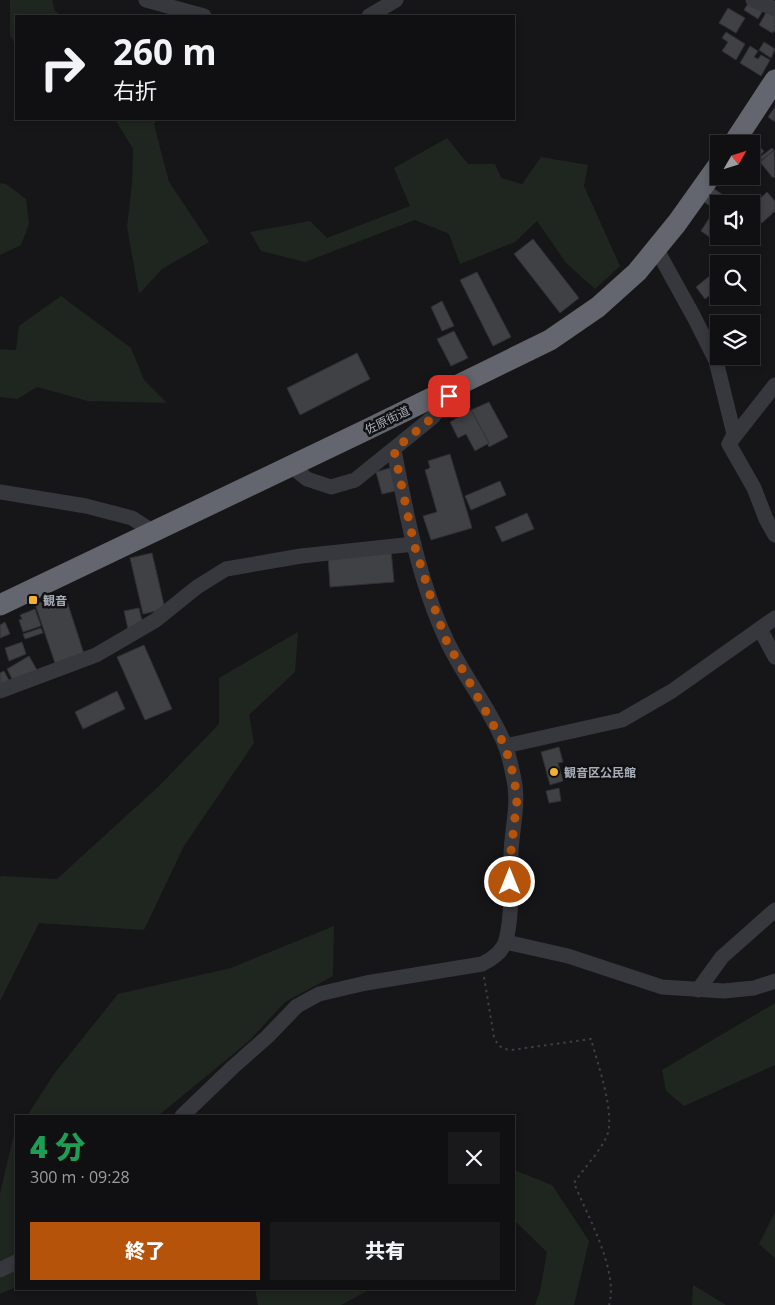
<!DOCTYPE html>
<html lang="ja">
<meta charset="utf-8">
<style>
body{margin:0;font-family:"Open Sans","Noto Sans JP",sans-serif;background:#19191b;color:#f1f3f6;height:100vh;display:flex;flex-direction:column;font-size:19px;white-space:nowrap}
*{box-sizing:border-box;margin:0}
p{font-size:16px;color:#9c9d9f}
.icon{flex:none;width:28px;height:28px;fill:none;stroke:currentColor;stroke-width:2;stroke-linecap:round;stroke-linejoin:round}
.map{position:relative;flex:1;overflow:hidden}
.sheet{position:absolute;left:15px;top:1115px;width:500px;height:175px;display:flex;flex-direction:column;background:#101012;border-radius:0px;box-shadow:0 2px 8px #0003,0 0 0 1px #303032}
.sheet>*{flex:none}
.hud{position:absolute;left:15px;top:15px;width:500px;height:105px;border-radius:0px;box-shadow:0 2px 8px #0003,0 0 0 1px #303032;background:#101012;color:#f1f3f6;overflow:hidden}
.needle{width:32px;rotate:51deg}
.fabs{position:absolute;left:710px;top:135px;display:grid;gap:10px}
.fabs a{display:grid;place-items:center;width:50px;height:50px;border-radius:0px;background:#101012;box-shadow:0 2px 8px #0003,0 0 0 1px #303032;font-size:25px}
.pin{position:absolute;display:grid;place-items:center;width:42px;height:42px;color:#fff;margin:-21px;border-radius:10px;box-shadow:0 2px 8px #0006}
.me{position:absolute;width:55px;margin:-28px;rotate:0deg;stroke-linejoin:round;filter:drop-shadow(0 0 4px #0008)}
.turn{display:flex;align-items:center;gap:18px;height:105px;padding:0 15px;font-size:22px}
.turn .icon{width:65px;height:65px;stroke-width:2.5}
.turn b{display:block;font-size:35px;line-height:42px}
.round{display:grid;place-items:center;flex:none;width:52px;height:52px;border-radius:0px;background:#19191b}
.overview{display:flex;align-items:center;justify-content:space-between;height:85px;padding:0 15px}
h1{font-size:30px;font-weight:800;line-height:38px;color:#1e9e55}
.action{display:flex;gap:10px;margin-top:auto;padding:10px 15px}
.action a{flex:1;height:58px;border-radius:0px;background:#b45309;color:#fff;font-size:20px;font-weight:800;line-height:58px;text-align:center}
.action a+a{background:#19191b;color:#f1f3f6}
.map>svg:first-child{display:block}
</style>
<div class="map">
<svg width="775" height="1305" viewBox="0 0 775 1305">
<rect width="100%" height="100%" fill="#161618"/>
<g fill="#1e261f">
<polygon points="10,0 52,0 55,11 62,16 16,16 16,46 10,35"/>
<polygon points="115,119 158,119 154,124 169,182 209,242 162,269 139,294 127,227 132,184 133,149"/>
<polygon points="447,138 468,164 495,164 501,178 522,184 541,157 588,165 584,186 620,266 595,289 566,263 537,221 515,242 460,264 449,234 415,220 305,262 261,251 250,232 310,221 327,238 410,206 394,168"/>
<polygon points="0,183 6,184 26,199 29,224 21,245 0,255"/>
<polygon points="61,296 131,348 144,380 167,403 88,401 37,387 17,399 0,397 0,349 16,350 19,326"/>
<polygon points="298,632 295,672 249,715 254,743 184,846 144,930 39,923 0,1001 0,877 2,876 57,879 159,786 219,724 219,678"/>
<polygon points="334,926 333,976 285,1002 249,1041 158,1116 27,1116 54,1074 118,994 231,968"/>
<polygon points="775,1003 775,1065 684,1106 666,1091 662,1070"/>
<polygon points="16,1133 16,1287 0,1294 0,1194 13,1138"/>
<polygon points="514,1170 552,1185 589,1241 574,1305 535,1305 540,1291 547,1252 514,1220"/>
<polygon points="775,1212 775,1258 759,1244"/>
<polygon points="693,1285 726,1305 692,1305"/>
<polygon points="255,1289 371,1289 341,1305 258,1305"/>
</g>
<g fill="#404145" stroke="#303034">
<polygon points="749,2 763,10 758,19 744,10"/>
<polygon points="728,8 745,18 736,33 719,23"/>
<polygon points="767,11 775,15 775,33 773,31 772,33 759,25"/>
<polygon points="726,32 745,44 736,60 722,51 728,42 722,38"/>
<polygon points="764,42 775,49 771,58 759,50"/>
<polygon points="750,46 758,51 754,57 758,59 761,55 770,60 761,76 740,63"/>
<polygon points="775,107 775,122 768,117"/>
<polygon points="751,139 764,151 757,159 751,154 751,144 747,144"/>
<polygon points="772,148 774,150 762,160 760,157"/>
<polygon points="774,150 775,176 773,178 760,162"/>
<polygon points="713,188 736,204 719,204 719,236 722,236 718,243 701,231 715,209 704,202"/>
<polygon points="767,192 775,201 775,211 762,223 751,212 751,207"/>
<polygon points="533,239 579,298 560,313 514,254"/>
<polygon points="477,272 511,337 493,346 460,280"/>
<polygon points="712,274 719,282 719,288 705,299 696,287"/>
<polygon points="442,301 454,326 442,331 431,307"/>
<polygon points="454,331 468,358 451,366 437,339"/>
<polygon points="357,353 370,379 300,415 287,388"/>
<polygon points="489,402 508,437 489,447 471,410"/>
<polygon points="471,410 489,443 475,451 466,434 458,438 450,422"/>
<polygon points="450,454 472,528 431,540 423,516 437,512 425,470 430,468 428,461"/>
<polygon points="393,467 400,490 382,494 376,472"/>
<polygon points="500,481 506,495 471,510 465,496"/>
<polygon points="527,513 534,529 502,542 495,527"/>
<polygon points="391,549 394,582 330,587 328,555"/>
<polygon points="152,553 165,609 143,614 130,558"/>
<polygon points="65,595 85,657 56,666 35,604"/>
<polygon points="139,608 143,625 128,629 124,611"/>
<polygon points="35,609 41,626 23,632 19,620 22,619 20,615"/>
<polygon points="5,622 10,634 0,638 0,625"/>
<polygon points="41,628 43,633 25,639 23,634"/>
<polygon points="22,642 26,654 9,661 5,648"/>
<polygon points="144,645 172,709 145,720 117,657"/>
<polygon points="29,656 37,670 14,683 7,669"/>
<polygon points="4,671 11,684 0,689 0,673"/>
<polygon points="117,691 125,709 83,729 75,712"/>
<polygon points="559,747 563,762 558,763 563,781 550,785 541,752"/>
<polygon points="559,788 561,801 549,803 546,791"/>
</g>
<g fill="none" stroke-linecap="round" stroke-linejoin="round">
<path stroke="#3d3f44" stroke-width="2" stroke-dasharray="2.5 4" stroke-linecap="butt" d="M484 977 494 1037C498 1046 501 1049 511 1050L591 1039C597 1062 617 1117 606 1138 598 1154 584 1168 574 1183 587 1215 619 1271 609 1305"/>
<g stroke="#37383d" stroke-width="15">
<polyline points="146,0 204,16"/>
<polyline points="753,0 775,9"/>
<polyline points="369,16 396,0"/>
<polyline points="657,250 694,317 716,361 734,434 729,444"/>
<polyline points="730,442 775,385"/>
<polyline points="729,444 754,488 766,519 775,535"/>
<polyline points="291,466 307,479 331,487 355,480 433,417 454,389"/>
<polyline points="0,492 86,506 132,518 152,531"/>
<polyline points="760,629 775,657"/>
<polyline points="0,691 96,655 156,620 197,587 226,569 301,556 414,544"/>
<polyline points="505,746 622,720 672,691 775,618"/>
<polyline points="506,942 568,956 662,987 724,991 754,988 775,981"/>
<polyline points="698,990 722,957 775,910"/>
<path d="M182 1116 233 1067 267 1037 297 1006 319 994 366 983 482 964C492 959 503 952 506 940 513 912 510 882 511 853 512 826 520 802 513 775 511 765 509 755 505 745 490 708 463 676 446 639 419 581 406 513 394 450"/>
<polyline points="0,1270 16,1262"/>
</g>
<g stroke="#63666e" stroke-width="21">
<polyline points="733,144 775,80"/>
<polyline points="0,605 366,430 550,340 598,307 637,272 677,223 719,164"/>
</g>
</g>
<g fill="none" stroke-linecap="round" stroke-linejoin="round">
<polyline stroke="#b45309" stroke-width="9" stroke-dasharray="0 16.2" points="449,396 433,417 394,450 414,544 432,601 446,640 505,746 514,777 517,800 511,851 510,882"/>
</g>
<g fill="#f2b134" stroke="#111113" stroke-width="2">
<rect x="28" y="595" width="10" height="10" rx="2.5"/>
<circle cx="554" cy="772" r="5"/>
</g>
<g text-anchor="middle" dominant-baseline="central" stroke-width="5" stroke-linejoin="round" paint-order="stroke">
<g font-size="12" fill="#a8adb8" stroke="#111113">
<text transform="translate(387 420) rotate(-26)">佐原街道</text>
</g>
<g font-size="12" font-weight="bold" fill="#a8adb8" stroke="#111113" text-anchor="start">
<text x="43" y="600">観音</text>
<text x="564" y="772">観音区公民館</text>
</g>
</g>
</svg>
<div class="fabs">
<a><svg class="needle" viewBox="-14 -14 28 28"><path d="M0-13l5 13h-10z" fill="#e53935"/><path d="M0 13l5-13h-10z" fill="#9c9d9f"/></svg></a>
<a><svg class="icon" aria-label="sound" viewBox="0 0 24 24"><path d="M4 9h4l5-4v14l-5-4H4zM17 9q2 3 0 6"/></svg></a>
<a><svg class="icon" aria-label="search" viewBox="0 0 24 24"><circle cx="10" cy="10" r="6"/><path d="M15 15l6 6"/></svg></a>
<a><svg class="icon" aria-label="layers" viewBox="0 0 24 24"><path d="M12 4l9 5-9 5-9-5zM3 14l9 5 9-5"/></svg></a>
</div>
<div class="pin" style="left:449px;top:396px;background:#d93025"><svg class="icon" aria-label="arrive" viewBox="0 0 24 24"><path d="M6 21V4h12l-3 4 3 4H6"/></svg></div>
<svg class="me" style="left:510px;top:882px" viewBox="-20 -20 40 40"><circle r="17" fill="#b45309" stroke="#fff" stroke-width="3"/><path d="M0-11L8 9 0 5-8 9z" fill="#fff"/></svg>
<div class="hud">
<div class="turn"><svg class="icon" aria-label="right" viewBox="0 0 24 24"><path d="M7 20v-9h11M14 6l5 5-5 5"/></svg><div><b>260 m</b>右折</div></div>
</div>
<section class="sheet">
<div class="overview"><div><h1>4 分</h1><p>300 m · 09:28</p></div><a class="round"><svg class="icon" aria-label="close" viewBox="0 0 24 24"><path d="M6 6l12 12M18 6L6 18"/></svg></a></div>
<div class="action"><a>終了</a><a>共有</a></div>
</section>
</div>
